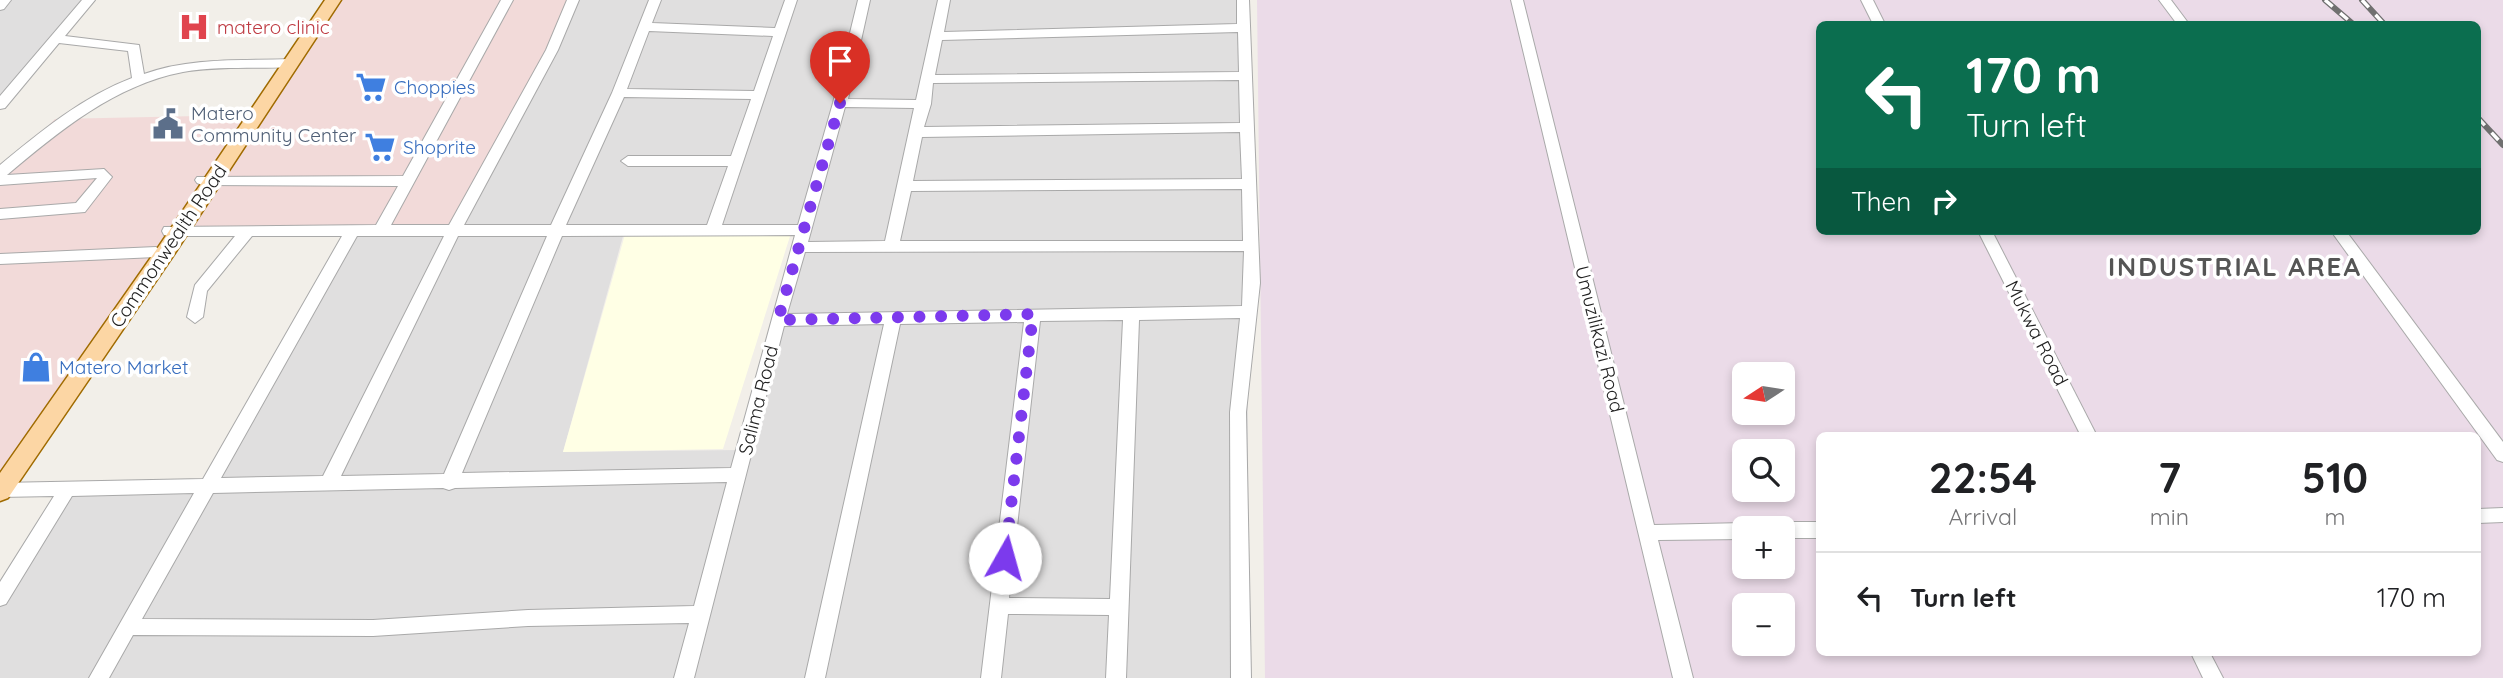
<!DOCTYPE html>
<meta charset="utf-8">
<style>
body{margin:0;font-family:Quicksand,sans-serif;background:#f6f6f6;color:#202124;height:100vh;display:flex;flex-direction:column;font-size:26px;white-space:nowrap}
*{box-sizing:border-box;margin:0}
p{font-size:23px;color:#757577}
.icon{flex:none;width:38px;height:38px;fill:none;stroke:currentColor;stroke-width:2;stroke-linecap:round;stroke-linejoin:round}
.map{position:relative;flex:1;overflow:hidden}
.panel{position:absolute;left:1816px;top:432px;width:665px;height:224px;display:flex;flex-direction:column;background:#fff;border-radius:10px;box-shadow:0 4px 10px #0003}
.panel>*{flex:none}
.hud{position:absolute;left:1816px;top:21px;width:665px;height:214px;border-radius:10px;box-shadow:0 4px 10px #0003;background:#0b6e4f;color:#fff;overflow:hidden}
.needle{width:46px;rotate:258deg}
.fabs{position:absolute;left:1732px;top:362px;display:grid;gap:14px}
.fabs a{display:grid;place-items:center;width:63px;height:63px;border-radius:10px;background:#fff;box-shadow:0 4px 10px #0003;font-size:35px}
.pin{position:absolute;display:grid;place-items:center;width:60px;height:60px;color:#fff;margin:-72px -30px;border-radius:50% 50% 50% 0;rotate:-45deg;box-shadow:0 0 7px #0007}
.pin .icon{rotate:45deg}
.me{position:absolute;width:77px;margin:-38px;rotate:7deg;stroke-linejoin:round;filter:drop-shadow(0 0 5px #0008)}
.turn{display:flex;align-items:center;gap:24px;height:147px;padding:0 35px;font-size:32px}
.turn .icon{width:91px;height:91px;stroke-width:2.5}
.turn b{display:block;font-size:49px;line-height:60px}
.then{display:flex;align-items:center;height:66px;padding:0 35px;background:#0003;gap:14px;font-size:26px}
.eta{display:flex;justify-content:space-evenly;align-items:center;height:119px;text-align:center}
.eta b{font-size:42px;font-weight:800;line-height:49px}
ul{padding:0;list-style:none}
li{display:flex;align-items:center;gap:21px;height:91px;padding:0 35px;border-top:2px solid #e0e0e0}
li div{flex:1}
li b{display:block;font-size:26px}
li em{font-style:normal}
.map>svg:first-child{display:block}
</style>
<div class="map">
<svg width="2503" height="678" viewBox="0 0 2503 678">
<rect width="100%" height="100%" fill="#f2efe9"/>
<g fill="#e0dfdf" fill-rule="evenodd">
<polygon points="0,0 90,0 0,104"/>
<path d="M571 0H1246L1249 678H0V589L63 493 210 489 343 251ZM625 229H800L739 450 563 452Z"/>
</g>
<polygon fill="#f2dad9" points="328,0 572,0 453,229 169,230 0,472 0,174 55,119 248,115"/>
<path fill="#ebdbe8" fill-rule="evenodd" d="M1257 0H2503V678H1265ZM1820 24H2478V231H1820ZM1745 374H1783V413H1745ZM1820 436H2478V653H1820ZM1745 452H1783V490H1745ZM1745 528H1783V567H1745ZM1745 606H1783V644H1745Z"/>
<polygon fill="#ffffe5" points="626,231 791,233 723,449 563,452"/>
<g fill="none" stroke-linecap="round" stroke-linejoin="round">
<g stroke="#a9a9a9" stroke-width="2">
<g id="minor">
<polygon points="0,0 11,0 4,9 0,10"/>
<path d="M82 0H95L65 36 139 45 144 74C192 57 242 61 291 59L298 63 291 67C255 69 218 66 183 72 115 85 59 131 7 175L104 169 112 177 85 212 0 219V209L76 203 97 178 0 185V165C40 132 82 97 132 78L128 51 59 43 5 108 0 109V96Z"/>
<path d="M501 0H513L391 225H449L546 50 567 0H579L558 50 464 225H551L612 93 649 0H661L652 23 775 28 785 0H797L722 225H798L833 103 858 0H870L848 99 916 100 938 0H950L944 32 1237 24V0H1249L1260 283 1246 412 1251 678H1231L1230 412 1240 318 1139 320 1126 678H1106L1109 615 1008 614 1001 678H981L1024 322 900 324 825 678H805L884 324 784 326 694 678H674L689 623 528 626 373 636 133 635 109 678H89L194 493 72 496 6 604 0 606V582L54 496 0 497V483L203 479 342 236H252L207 291 203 317 195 323 187 317 195 285 235 236H169L164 235 162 231 164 227 376 225 398 186 202 185 197 183 195 180 197 177 403 176ZM649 31 773 36 754 91 627 89ZM1238 32 1239 72 935 75 942 40ZM1239 80 1240 123 924 127 931 104 933 83ZM624 97 751 99 731 156H628L621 161 628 166H728L707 225H566ZM845 107 914 108 885 241 808 242ZM1240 132 1242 179 913 181 922 137ZM1242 189 1243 241H900L911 191ZM795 235 731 468 462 473 562 236ZM357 236H444L323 476 221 478ZM458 236H547L444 474 341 476ZM1244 251 1242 306 787 314 805 252ZM1123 320 1110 599 1009 598 1040 321ZM727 482 694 606 528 610 373 620 142 619 213 493 443 488 449 490 455 488Z"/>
<polygon points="1511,0 1523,0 1654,525 1745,523 1753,528 1745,528 1745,539 1658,540 1693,678 1673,678"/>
<polygon points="1861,0 1873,0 1885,24 1873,24"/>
<polygon points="2159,0 2171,0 2189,24 2177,24"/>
<polygon points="1978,231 1992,231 2097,436 2081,436"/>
<polygon points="2331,231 2346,231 2503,442 2503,462 2497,460"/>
<polygon points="156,247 163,252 156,257 0,264 0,254"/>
<polygon points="2503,508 2503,522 2478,523 2478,509"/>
<polygon points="1783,522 1820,522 1820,538 1783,538 1783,528 1775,528"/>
<polygon points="2191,653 2210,653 2223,678 2203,678"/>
</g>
</g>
<g stroke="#a06b00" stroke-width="3">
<polygon id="major" points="325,0 341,0 173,256 8,498 0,501 0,473 159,246"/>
</g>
<use href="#minor" fill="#fff" fill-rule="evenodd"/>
<use href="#major" fill="#fcd6a4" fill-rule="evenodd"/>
<g stroke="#707070" stroke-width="6">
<g id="rail">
<polyline points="2325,0 2353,24"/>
<polyline points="2362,0 2384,24"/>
<polyline points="2478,118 2503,145"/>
</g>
</g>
<use href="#rail" stroke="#fff" stroke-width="3.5" stroke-dasharray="10" stroke-linecap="butt"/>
</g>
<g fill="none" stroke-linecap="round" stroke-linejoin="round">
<polyline stroke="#7c3aed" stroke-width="12" stroke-dasharray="0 21.6" points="840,103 778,320 1033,314 1005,558"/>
</g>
<defs>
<g id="hospital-bare" transform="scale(2.415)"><path d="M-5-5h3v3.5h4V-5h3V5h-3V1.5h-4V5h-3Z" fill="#e0444e" stroke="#fff" stroke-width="2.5" paint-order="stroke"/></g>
<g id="supermarket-bare" transform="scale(2.415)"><path d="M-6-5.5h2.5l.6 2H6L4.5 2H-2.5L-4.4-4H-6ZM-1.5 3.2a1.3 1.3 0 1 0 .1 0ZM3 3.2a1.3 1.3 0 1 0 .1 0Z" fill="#3f7fe0" stroke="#fff" stroke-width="2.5" paint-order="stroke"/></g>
<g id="civic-bare" transform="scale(2.415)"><path d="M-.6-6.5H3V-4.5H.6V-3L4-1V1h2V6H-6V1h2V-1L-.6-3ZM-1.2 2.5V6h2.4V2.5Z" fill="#5c6f8a" stroke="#fff" stroke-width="2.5" paint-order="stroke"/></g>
<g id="shop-bare" transform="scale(2.415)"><path d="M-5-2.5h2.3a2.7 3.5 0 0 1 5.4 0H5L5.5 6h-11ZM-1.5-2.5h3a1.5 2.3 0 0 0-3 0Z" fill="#3f7fe0" stroke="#fff" stroke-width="2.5" paint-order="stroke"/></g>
</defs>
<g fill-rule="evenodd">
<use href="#hospital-bare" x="194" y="27"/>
<use href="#supermarket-bare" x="371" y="87"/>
<use href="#civic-bare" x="168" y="124"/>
<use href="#supermarket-bare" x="380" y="147"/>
<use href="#shop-bare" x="36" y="367"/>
</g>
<g text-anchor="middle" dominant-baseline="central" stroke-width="7" stroke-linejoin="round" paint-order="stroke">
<g font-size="19" fill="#be3a42" stroke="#fff" text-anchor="start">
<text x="217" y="27">matero clinic</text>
</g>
<g font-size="19" fill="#366cbe" stroke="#fff" text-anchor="start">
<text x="394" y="87">Choppies</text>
<text x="403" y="147">Shoprite</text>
<text x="59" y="367">Matero Market</text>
</g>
<g font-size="19" fill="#4e5e75" stroke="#fff" text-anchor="start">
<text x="191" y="113">Matero<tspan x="191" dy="22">Community Center</tspan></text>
</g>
<g font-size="19" fill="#222" stroke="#fff">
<text transform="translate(168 246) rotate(-56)">Commonwealth Road</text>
<text transform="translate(2037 333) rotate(63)">Mukwa Road</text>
<text transform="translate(1600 339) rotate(76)">Umuzilikazi Road</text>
<text transform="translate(758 400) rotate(-76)">Salima Road</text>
</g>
<g font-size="26" font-weight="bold" letter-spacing="2" fill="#555" stroke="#fff">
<text x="2235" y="266">INDUSTRIAL AREA</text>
</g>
</g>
</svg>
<div class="fabs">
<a><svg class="needle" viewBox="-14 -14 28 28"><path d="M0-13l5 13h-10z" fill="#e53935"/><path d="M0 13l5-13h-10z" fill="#757577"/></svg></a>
<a><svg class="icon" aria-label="search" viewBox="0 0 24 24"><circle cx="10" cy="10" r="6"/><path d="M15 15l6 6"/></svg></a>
<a>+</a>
<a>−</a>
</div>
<div class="pin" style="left:840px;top:103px;background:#d93025"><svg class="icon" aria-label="arrive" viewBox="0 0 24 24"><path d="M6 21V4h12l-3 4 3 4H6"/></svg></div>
<svg class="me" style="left:1005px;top:558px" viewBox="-20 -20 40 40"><circle r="19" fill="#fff"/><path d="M0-13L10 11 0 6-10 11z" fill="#7c3aed"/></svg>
<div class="hud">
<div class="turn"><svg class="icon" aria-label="left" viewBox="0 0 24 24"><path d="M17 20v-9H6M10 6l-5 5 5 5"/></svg><div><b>170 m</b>Turn left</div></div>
<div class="then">Then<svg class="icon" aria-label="right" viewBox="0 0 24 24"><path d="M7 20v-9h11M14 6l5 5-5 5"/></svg></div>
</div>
<section class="panel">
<div class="eta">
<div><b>22:54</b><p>Arrival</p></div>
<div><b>7</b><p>min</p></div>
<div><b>510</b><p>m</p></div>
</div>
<ul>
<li><svg class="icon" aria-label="left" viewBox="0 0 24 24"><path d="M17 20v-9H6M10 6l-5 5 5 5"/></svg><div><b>Turn left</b></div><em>170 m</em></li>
</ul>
</section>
</div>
